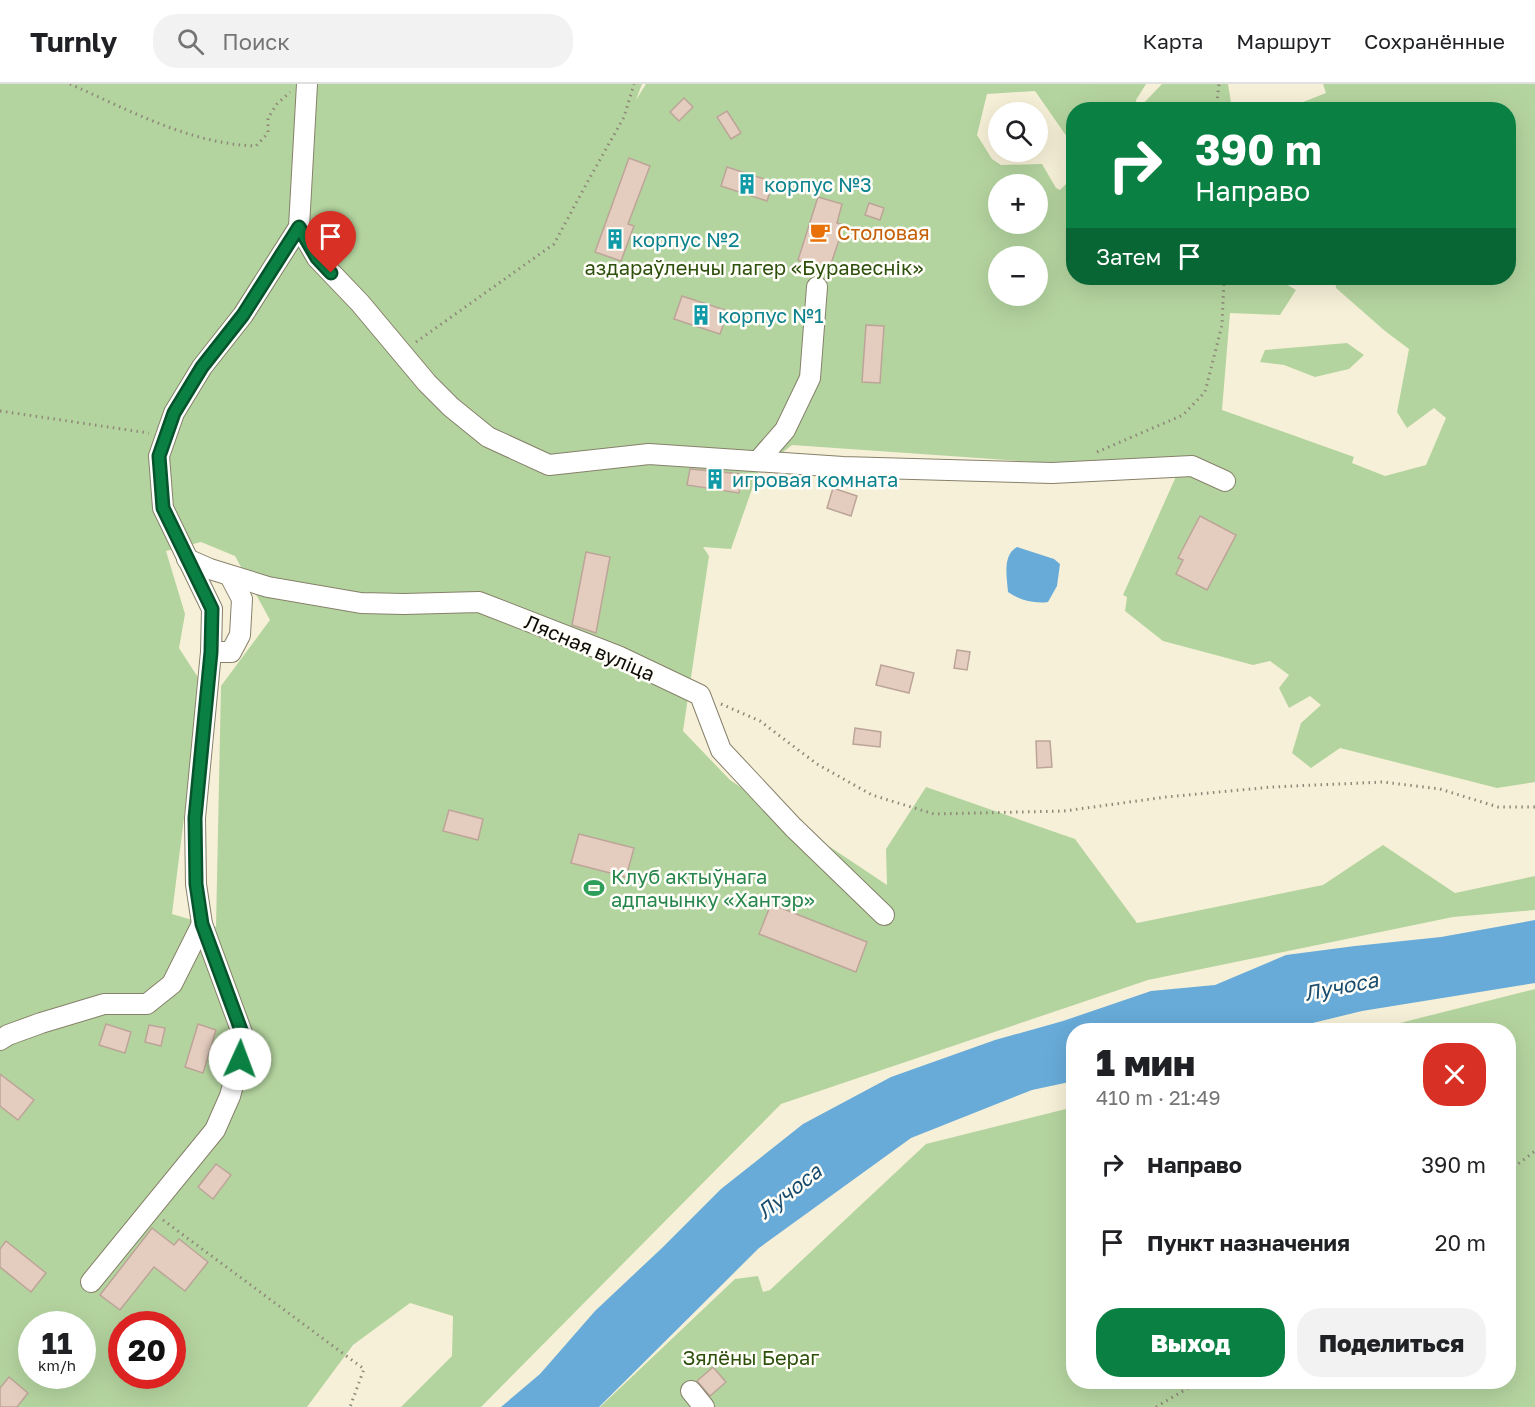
<!DOCTYPE html>
<html lang="ru">
<meta charset="utf-8">
<style>
body{margin:0;font-family:"Golos Text",sans-serif;background:#f2f2f2;color:#202124;height:100vh;display:flex;flex-direction:column;font-size:22px;white-space:nowrap}
*{box-sizing:border-box;margin:0}
p{font-size:20px;color:#757577}
.icon{flex:none;width:33px;height:33px;fill:none;stroke:currentColor;stroke-width:2;stroke-linecap:round;stroke-linejoin:round}
.map{position:relative;flex:1;overflow:hidden}
.panel{position:absolute;left:1066px;top:939px;width:450px;height:366px;display:flex;flex-direction:column;background:#fff;border-radius:24px;box-shadow:0 6px 24px #0002}
.panel>*{flex:none}
.banner{position:absolute;left:1066px;top:18px;width:450px;height:183px;border-radius:24px;box-shadow:0 6px 24px #0002;background:#0b8043;color:#fff;overflow:hidden}
.controls{position:absolute;left:988px;top:18px;display:grid;gap:12px}
.controls a{display:grid;place-items:center;width:60px;height:60px;border-radius:50%;background:#fff;box-shadow:0 6px 24px #0002;font-size:30px}
.speed{position:absolute;left:18px;top:1227px;display:flex;gap:12px;font-size:30px;font-weight:700;text-align:center}
.speed>*{display:grid;place-content:center;width:78px;height:78px;border-radius:50%;background:#fff;box-shadow:0 6px 24px #0002;line-height:1}
.speed small{font-size:15px;font-weight:400}
.speed .limit{border:9px solid #d22;background:#fff;color:#111}
.pin{position:absolute;display:grid;place-items:center;width:51px;height:51px;color:#fff;margin:-62px -26px;border-radius:50% 50% 50% 0;rotate:-45deg;box-shadow:0 0 6px #0007}
.pin .icon{rotate:45deg}
.me{position:absolute;width:66px;margin:-33px;rotate:2deg;stroke-linejoin:round;filter:drop-shadow(0 0 4px #0008)}
.turn{display:flex;align-items:center;gap:21px;height:126px;padding:0 30px;font-size:27px}
.turn .icon{width:78px;height:78px;stroke-width:2.5}
.turn b{display:block;font-size:42px;line-height:51px}
.then{display:flex;align-items:center;height:57px;padding:0 30px;background:#0003;gap:12px;font-size:22px}
.round{display:grid;place-items:center;flex:none;width:63px;height:63px;border-radius:24px;background:#f2f2f2}
.overview{display:flex;align-items:center;justify-content:space-between;height:102px;padding:0 30px}
h1{font-size:36px;font-weight:800;line-height:45px}
.cta{display:flex;gap:12px;margin-top:auto;padding:12px 30px}
.cta a{flex:1;height:69px;border-radius:24px;background:#0b8043;color:#fff;font-size:24px;font-weight:800;line-height:69px;text-align:center}
.cta a+a{background:#f2f2f2;color:#202124}
ul{padding:0;list-style:none}
li{display:flex;align-items:center;gap:18px;height:78px;padding:0 30px}
li div{flex:1}
li b{display:block;font-size:22px}
li em{font-style:normal}
header{display:flex;align-items:center;gap:36px;box-sizing:border-box;height:84px;padding:0 30px;background:#fff;border-bottom:2px solid #e0e0e0}
header strong{font-size:28px}
nav{display:flex;gap:33px;margin-inline-start:auto;font-size:21px}
.search{width:420px;height:54px;background:#f2f2f2;display:flex;align-items:center;gap:15px;box-sizing:border-box;padding:0 21px;border-radius:24px;color:#757577;font-size:22px}
.map>svg:first-child{display:block}
</style>
<header>
<strong>Turnly</strong>
<div class="search"><svg class="icon" aria-label="search" viewBox="0 0 24 24"><circle cx="10" cy="10" r="6"/><path d="M15 15l6 6"/></svg>Поиск</div>
<nav><a>Карта</a><a>Маршрут</a><a>Сохранённые</a></nav>
</header>
<div class="map">
<svg width="1535" height="1323" viewBox="0 0 1535 1323">
<rect width="100%" height="100%" fill="#f7f0d8"/>
<g fill="#b4d49f" fill-rule="evenodd">
<path d="M0 0H642L636 16 646 0H1146L1136 16 1137 25 1074 26V63L1035 7 987 10 977 51 992 75 1001 81 1042 80 1056 104 1060 106 1074 92V194H1233V201L1245 194H1276L1296 206 1280 231 1230 229 1222 326 1354 373 1352 379 1385 392 1426 381 1446 334 1434 324 1407 344 1397 328 1409 265 1385 247 1336 204 1335 194H1509V26L1291 25 1293 22 1326 9 1323 0H1535V698L1497 704 1340 664 1311 684 1292 669 1301 639 1321 621 1310 612 1289 624 1279 604 1289 591 1270 577 1253 581 1163 557 1125 527 1127 513 1123 511 1178 388 792 361 758 388 731 465 703 463 709 472 683 647 730 696 887 801 886 765 926 703 1075 755 1137 839 1323 801 1383 761 1455 809 1535 792V826L1453 833 1148 896 781 1020 481 1323H401L452 1272 453 1232 410 1219 353 1261 307 1323H0ZM999 100H1038V140H999ZM999 172H1038V212H999ZM201 458 235 472 270 536 221 602 216 843 172 830 201 598 179 564 185 530 166 467ZM32 1240H82V1292H32ZM122 1240H172V1292H122Z"/>
<polygon points="1162,0 1228,0 1232,25 1138,25"/>
<polygon points="1347,259 1364,271 1349,285 1315,293 1284,281 1260,278 1265,266"/>
<polygon points="1535,905 1535,1323 600,1323 735,1195 758,1192 763,1208 770,1206 926,1060 1074,1023 1074,1298 1509,1298 1509,946 1372,946"/>
</g>
<g fill="#68abd9">
<path d="M1017 463 1054 475 1060 480 1057 502 1048 518C1034 520 1019 516 1008 508 1007 494 1002 471 1017 463Z"/>
<polygon points="1535,836 1535,899 1362,927 1284,946 1074,946 1074,997 1032,1006 911,1054 759,1164 599,1323 501,1323 540,1290 595,1227 663,1163 721,1105 803,1040 891,993 995,956 1063,937 1151,907 1215,901 1286,871 1355,862 1441,853"/>
</g>
<g fill="#e4ccbe" stroke="#bca598" stroke-width="1.5">
<polygon points="684,14 693,23 679,37 670,28"/>
<polygon points="727,27 741,49 731,55 717,33"/>
<polygon points="629,74 650,82 628,140 634,142 621,177 595,168"/>
<polygon points="727,83 773,98 767,117 721,102"/>
<polygon points="818,113 842,120 837,139 844,141 829,186 798,176"/>
<polygon points="869,119 884,124 880,136 865,131"/>
<polygon points="682,212 728,227 720,250 674,235"/>
<polygon points="866,241 884,242 880,299 862,298"/>
<polygon points="690,385 742,390 739,409 687,401"/>
<polygon points="833,404 857,412 851,432 827,424"/>
<polygon points="1200,432 1236,451 1207,506 1176,490 1183,476 1178,474"/>
<polygon points="586,468 610,473 596,549 572,541"/>
<polygon points="957,566 970,568 967,586 954,584"/>
<polygon points="881,581 914,589 909,609 876,601"/>
<polygon points="855,644 881,648 880,663 853,660"/>
<polygon points="1036,657 1050,657 1052,683 1037,684"/>
<polygon points="449,726 483,735 478,756 443,747"/>
<polygon points="579,750 634,764 626,793 571,779"/>
<polygon points="771,820 867,858 856,888 759,850"/>
<polygon points="106,940 131,948 125,969 99,961"/>
<polygon points="198,940 216,946 203,989 185,983"/>
<polygon points="149,941 165,944 161,962 145,958"/>
<polygon points="0,990 34,1016 18,1036 0,1022"/>
<polygon points="216,1080 231,1091 213,1115 198,1103"/>
<polygon points="152,1144 174,1161 179,1155 208,1178 185,1207 154,1183 120,1226 100,1211"/>
<polygon points="6,1157 46,1189 31,1208 0,1183 0,1165"/>
<polygon points="713,1283 726,1298 710,1312 697,1297"/>
<polygon points="9,1293 28,1309 17,1323 0,1323 0,1304"/>
</g>
<g fill="none" stroke-linecap="round" stroke-linejoin="round">
<g stroke="#86806a" stroke-width="22">
<g id="minor">
<polyline points="299,143 317,174 360,219 427,299 451,323 488,353 549,381 649,370 843,383 1052,389 1192,382 1225,397"/>
<polyline points="758,377 785,346 810,294 817,203"/>
<polyline points="187,475 210,485 268,503 361,519 404,520 479,518 618,572 700,611 721,666 793,743 884,831"/>
<polyline points="211,568 231,568 240,551 242,515 230,492"/>
<polyline points="0,956 8,951 41,939 104,920 147,920 172,900 202,840"/>
<polyline points="91,1198 215,1046 230,1012 245,957 202,840 196,800 195,734 211,568 212,525 163,424 159,372 174,329 202,283 243,231 299,143 307,0"/>
<polyline points="691,1307 704,1323"/>
</g>
</g>
<g stroke="#8d8878" stroke-width="3" stroke-dasharray="1.5 4.5" stroke-linecap="butt">
<path d="M70 0C129 26 190 60 256 62L268 49V34L277 20 290 8"/>
<polyline points="1216,26 1219,0"/>
<polyline points="416,258 554,160 588,97 624,33 634,0"/>
<polyline points="0,327 149,349"/>
<polyline points="1097,368 1183,331 1205,308 1222,241 1224,194"/>
<polyline points="721,620 760,637 817,680 872,711 934,730 1064,727 1166,713 1272,703 1383,698 1440,705 1498,723 1535,723"/>
<polyline points="1509,1087 1535,1067"/>
<polyline points="163,1136 364,1285 350,1323"/>
<polyline points="1156,1323 1198,1298"/>
</g>
<use href="#minor" stroke="#fff" stroke-width="20"/>
</g>
<g fill="none" stroke-linecap="round" stroke-linejoin="round">
<g stroke="#07532c" stroke-width="15">
<polyline id="route" points="240,975 245,957 202,840 196,800 195,734 211,568 212,525 163,424 159,372 174,329 202,283 243,231 299,143 317,174 331,189"/>
</g>
<use href="#route" stroke="#0b8043" stroke-width="10"/>
</g>
<defs>
<g id="building-bare" transform="scale(1.62)"><path d="M-4-6H4V6H1V3H-1V6H-4ZM-2.5-4.3h1.7v1.8h-1.7ZM.8-4.3h1.7v1.8H.8ZM-2.5-1h1.7V.8h-1.7ZM.8-1h1.7V.8H.8Z" fill="#0f9aa8" stroke="#fffef9" stroke-width="2.5" paint-order="stroke"/></g>
<g id="cafe-bare" transform="scale(1.62)"><path d="M-5.5-4.5H6V0H3Q3 3.5 0 3.5H-2.5Q-5.5 3.5-5.5 0ZM3-3.2v2h1.7v-2ZM-6 4.5H4V6H-6Z" fill="#e8710a" stroke="#fffef9" stroke-width="2.5" paint-order="stroke"/></g>
<g id="stadium-bare" transform="scale(1.62)"><path d="M0-5a6.5 5 0 1 0 0 10a6.5 5 0 1 0 0-10ZM-3.5-1.8h7v3.6h-7Z" fill="#2e9e5b" stroke="#fffef9" stroke-width="2.5" paint-order="stroke"/></g>
</defs>
<g fill-rule="evenodd">
<use href="#building-bare" x="747" y="100"/>
<use href="#cafe-bare" x="820" y="148"/>
<use href="#building-bare" x="615" y="155"/>
<use href="#building-bare" x="701" y="231"/>
<use href="#building-bare" x="715" y="395"/>
<use href="#stadium-bare" x="594" y="804"/>
</g>
<g text-anchor="middle" dominant-baseline="central" stroke-width="5" stroke-linejoin="round" paint-order="stroke">
<g font-size="20" fill="#0d838f" stroke="#fffef9" text-anchor="start">
<text x="764" y="100">корпус №3</text>
<text x="632" y="155">корпус №2</text>
<text x="718" y="231">корпус №1</text>
<text x="732" y="395">игровая комната</text>
</g>
<g font-size="20" fill="#c56008" stroke="#fffef9" text-anchor="start">
<text x="837" y="148">Столовая</text>
</g>
<g font-size="20" fill="#2e500d" stroke="#fffef9">
<text x="754" y="183">аздараўленчы лагер «Буравеснік»</text>
<text x="751" y="1273">Зялёны Бераг</text>
</g>
<g font-size="20" fill="#0f0c05" stroke="#fffef9">
<text transform="translate(590 563) rotate(23)">Лясная вуліца</text>
</g>
<g font-size="20" fill="#27864d" stroke="#fffef9" text-anchor="start">
<text x="611" y="792">Клуб актыўнага<tspan x="611" dy="23">адпачынку «Хантэр»</tspan></text>
</g>
<g font-size="21" font-style="italic" fill="#194c6c" stroke="#fffef9">
<text transform="translate(1341 902) rotate(-11)">Лучоса</text>
<text transform="translate(789 1107) rotate(-38)">Лучоса</text>
</g>
</g>
</svg>
<div class="controls">
<a><svg class="icon" aria-label="search" viewBox="0 0 24 24"><circle cx="10" cy="10" r="6"/><path d="M15 15l6 6"/></svg></a>
<a>+</a>
<a>−</a>
</div>
<div class="speed"><div>11<small>km/h</small></div><div class="limit">20</div></div>
<div class="pin" style="left:331px;top:189px;background:#d93025"><svg class="icon" aria-label="arrive" viewBox="0 0 24 24"><path d="M6 21V4h12l-3 4 3 4H6"/></svg></div>
<svg class="me" style="left:240px;top:975px" viewBox="-20 -20 40 40"><circle r="19" fill="#fff"/><path d="M0-13L10 11 0 6-10 11z" fill="#0b8043"/></svg>
<div class="banner">
<div class="turn"><svg class="icon" aria-label="right" viewBox="0 0 24 24"><path d="M7 20v-9h11M14 6l5 5-5 5"/></svg><div><b>390 m</b>Направо</div></div>
<div class="then">Затем<svg class="icon" aria-label="arrive" viewBox="0 0 24 24"><path d="M6 21V4h12l-3 4 3 4H6"/></svg></div>
</div>
<section class="panel">
<div class="overview"><div><h1>1 мин</h1><p>410 m · 21:49</p></div><a class="round" style="background:#d93025;color:#fff"><svg class="icon" aria-label="close" viewBox="0 0 24 24"><path d="M6 6l12 12M18 6L6 18"/></svg></a></div>
<ul>
<li><svg class="icon" aria-label="right" viewBox="0 0 24 24"><path d="M7 20v-9h11M14 6l5 5-5 5"/></svg><div><b>Направо</b></div><em>390 m</em></li>
<li><svg class="icon" aria-label="arrive" viewBox="0 0 24 24"><path d="M6 21V4h12l-3 4 3 4H6"/></svg><div><b>Пункт назначения</b></div><em>20 m</em></li>
</ul>
<div class="cta"><a>Выход</a><a>Поделиться</a></div>
</section>
</div>
